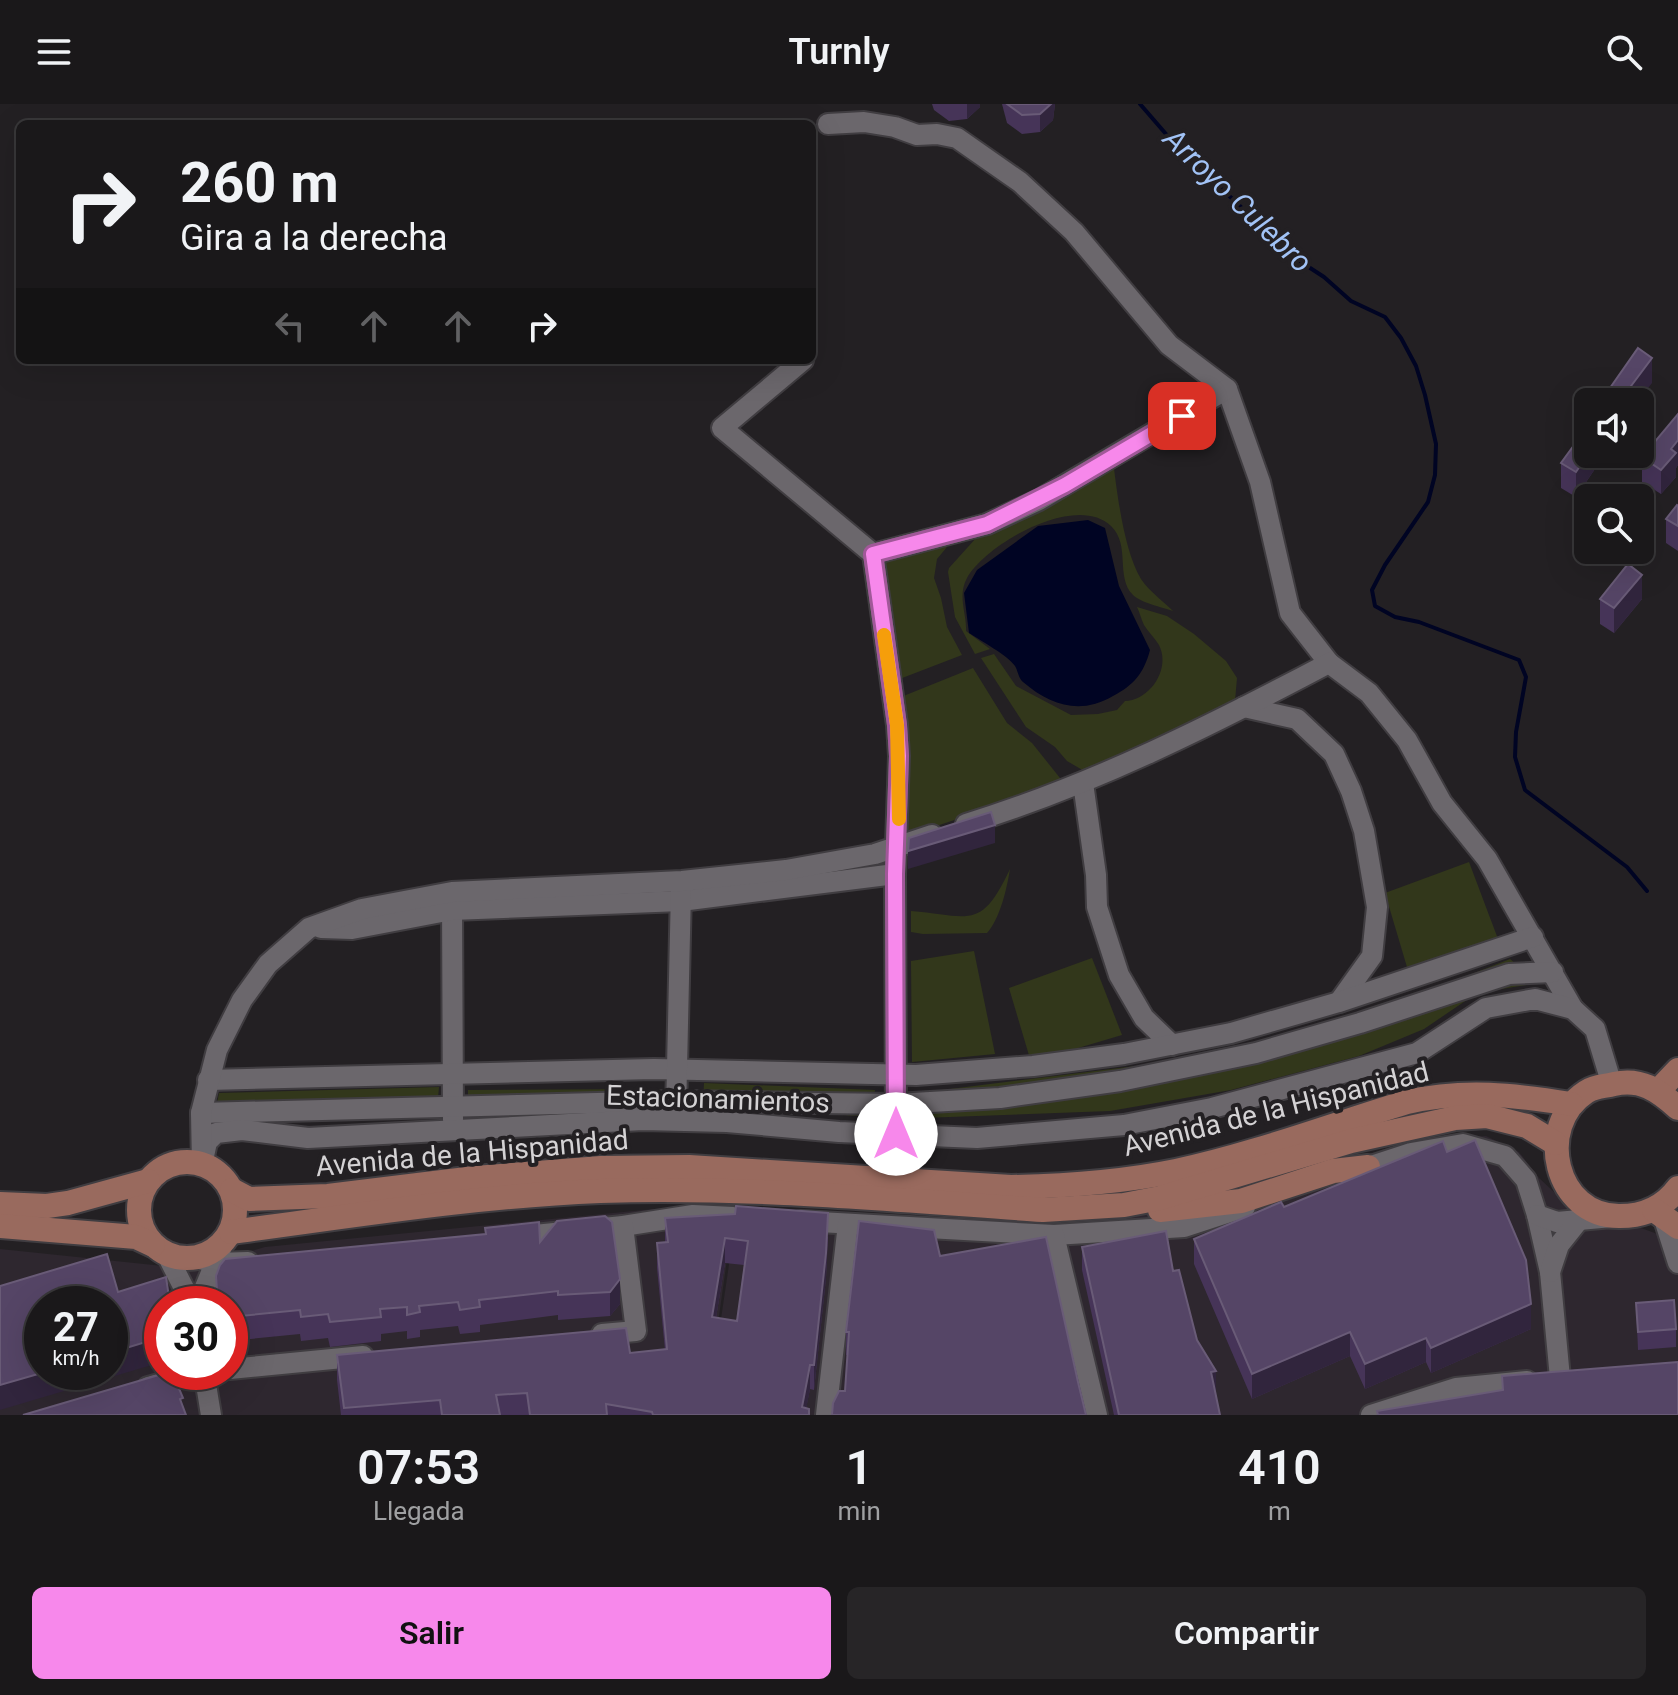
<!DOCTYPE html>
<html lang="es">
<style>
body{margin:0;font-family:Roboto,sans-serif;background:#272527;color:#f1f3f6;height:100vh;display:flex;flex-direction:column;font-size:30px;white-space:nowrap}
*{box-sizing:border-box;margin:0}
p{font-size:26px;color:#9fa0a2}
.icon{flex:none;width:44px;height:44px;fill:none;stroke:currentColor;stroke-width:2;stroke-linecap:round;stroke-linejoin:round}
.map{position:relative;height:1311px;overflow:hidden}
.drawer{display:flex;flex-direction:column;background:#1a181a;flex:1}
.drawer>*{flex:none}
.guide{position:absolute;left:16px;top:16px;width:800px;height:244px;border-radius:12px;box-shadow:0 8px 32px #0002,0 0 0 2px #383739;background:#1a181a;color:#f1f3f6;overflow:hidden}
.buttons{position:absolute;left:1574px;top:284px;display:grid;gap:16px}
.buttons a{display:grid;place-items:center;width:80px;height:80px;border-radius:12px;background:#1a181a;box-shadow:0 8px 32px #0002,0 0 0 2px #383739;font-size:40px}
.speed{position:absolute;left:24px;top:1182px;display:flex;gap:16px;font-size:40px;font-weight:700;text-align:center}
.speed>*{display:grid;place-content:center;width:104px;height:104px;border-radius:50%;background:#1a181a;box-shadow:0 8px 32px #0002,0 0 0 2px #383739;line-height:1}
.speed small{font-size:20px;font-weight:400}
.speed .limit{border:12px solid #d22;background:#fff;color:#111}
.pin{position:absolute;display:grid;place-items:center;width:68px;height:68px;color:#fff;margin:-34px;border-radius:16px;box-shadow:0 4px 12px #0006}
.me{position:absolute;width:88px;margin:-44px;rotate:0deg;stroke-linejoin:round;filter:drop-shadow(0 0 6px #0008)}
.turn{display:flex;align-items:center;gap:28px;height:168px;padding:0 32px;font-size:36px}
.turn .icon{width:104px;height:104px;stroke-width:2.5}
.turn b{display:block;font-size:56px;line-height:68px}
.lanes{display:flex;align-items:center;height:76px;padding:0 32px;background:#0003;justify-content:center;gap:40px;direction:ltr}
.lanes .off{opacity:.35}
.eta{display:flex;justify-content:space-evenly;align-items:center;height:136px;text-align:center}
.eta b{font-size:48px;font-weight:600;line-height:56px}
.cta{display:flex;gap:16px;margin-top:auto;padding:16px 32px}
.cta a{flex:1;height:92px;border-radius:12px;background:#f788eb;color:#111;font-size:32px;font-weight:600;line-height:92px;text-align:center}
.cta a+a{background:#272527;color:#f1f3f6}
header{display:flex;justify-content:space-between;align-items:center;height:104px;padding:0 32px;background:#1a181a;font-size:36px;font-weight:600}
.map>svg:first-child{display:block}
</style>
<header><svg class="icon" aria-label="menu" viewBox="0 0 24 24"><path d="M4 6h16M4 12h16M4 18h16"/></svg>Turnly<svg class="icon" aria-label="search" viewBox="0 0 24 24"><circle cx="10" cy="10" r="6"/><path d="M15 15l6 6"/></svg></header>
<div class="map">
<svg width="1678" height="1311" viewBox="0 0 1678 1311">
<rect width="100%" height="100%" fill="#232023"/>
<g fill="#2e272f" fill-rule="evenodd">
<polygon points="1486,1032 1519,1048 1539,1074 1569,1102 1608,1122 1641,1124 1663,1132 1678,1147 1678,1311 718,1311 712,1276 737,1106 1060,1123 1233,1090 1421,1036"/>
<path d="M685 1102 734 1106 710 1276 715 1311H0V1145L192 1165 265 1143ZM42 1200H110V1268H42ZM162 1200H230V1268H162Z"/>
</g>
<g fill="#32371b">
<path d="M1113 356C1117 389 1124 447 1141 475 1149 487 1163 497 1173 507 1162 503 1141 499 1133 491 1115 473 1131 441 1111 422 1076 388 986 440 967 474 957 492 967 510 966 527L990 545 975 550 955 513 948 468 949 464 986 423Z"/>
<path d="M937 441 947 443 937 455 934 474 941 494 947 523 962 551 897 576 880 458C900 452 919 451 937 441Z"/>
<path d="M1137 503 1167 512 1194 530 1226 557 1237 574 1235 597 1091 671 1067 657 1055 643 1026 623 981 554 994 550 1016 582 1071 611 1098 610 1117 606 1125 597C1150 596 1171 565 1159 541 1155 534 1148 528 1144 521 1141 515 1140 509 1137 503Z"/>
<polygon points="973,564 1007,619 1032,639 1064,679 904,733 909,664 901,593"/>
<polygon points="1469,758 1498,835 1407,863 1385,789"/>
<path d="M1010 765C1007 784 1000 815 987 829L923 830 911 828V807C970 812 981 827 1010 765Z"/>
<polygon points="974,847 995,950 912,958 911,857"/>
<polygon points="1092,854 1122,931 1031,958 1009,884"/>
<polygon points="1510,855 1539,879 1477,889 1424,925 1359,952 1231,986 1110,1007 922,1014 918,989 1233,950 1441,882"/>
<polygon points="704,979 875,986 872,1013 703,1001"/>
<polygon points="439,983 437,1005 215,1010 219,989"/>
<polygon points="660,985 660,1005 468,1007 468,986"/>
</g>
<path fill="#000423" d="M1088 416 1105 424 1119 482 1150 546C1144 569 1134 581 1113 592 1081 611 1051 602 1023 578 1018 573 1018 567 1015 562 1007 551 981 537 969 529L964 489 977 466 1038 422Z"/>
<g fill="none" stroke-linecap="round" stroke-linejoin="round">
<polyline stroke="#000423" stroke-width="4" points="1140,0 1185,52 1237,99 1281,145 1324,173 1351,197 1385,213 1401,234 1416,262 1425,291 1436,340 1435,371 1428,398 1385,461 1372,486 1375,502 1395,513 1419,518 1519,556 1526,573 1516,628 1515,653 1525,686 1627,763 1647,787"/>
<g stroke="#403d41" stroke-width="24">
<g id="minor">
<polyline points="828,20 864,18 895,23 917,31 937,30 957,34 1020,78 1074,128 1169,241 1227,285 1260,378 1290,509 1329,559"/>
<polyline points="803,256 722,324 873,450 897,621 899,652 895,770 896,1030"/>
<polyline points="873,450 987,420 1039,396 1227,285"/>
<polyline points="1244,603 1297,615 1334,650 1351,687 1364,727 1377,803 1372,852 1339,898"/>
<polyline points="1083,679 1096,771 1097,803 1119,871 1144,914 1172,941"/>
<path d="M966 720C1093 681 1212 621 1329 559L1369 589 1407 636 1442 699 1487 755 1573 905"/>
<polyline points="452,796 453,1016"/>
<polyline points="321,824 352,825 452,806 681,797 895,770"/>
<polyline points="208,976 654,965 916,971 1033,962 1124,950 1231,929 1339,898 1533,833"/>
<polyline points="201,1009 676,997 896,1000 1000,994 1120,977 1256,949 1360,919 1509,870 1553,868"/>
<polyline points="676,1009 681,785"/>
<polyline points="204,1052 207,1038 216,1029 242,1026 308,1034 643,1016 727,1018 839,1028 977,1034 1124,1021 1212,1004 1417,949 1486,904 1535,895 1573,905 1595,925 1612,981"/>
<polyline points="202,1060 201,1009 217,946 242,896 268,860 309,824 362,805 452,788 682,777 786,766 875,750 932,731"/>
<polyline points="1356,1067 1411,1049 1463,1040 1505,1052 1526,1076 1537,1111 1550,1168 1560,1274"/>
<polyline points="1537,1111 1557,1118 1612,1113"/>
<polyline points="1663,1112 1678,1159"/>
<polyline points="801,1117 1054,1131 1184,1123 1245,1103"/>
<polyline points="1054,1131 1097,1311"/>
<polyline points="515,1133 623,1122 693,1111 733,1113"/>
<polyline points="167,1151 192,1200"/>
<polyline points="196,1154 216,1159 248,1158"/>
<polyline points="1550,1168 1559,1141 1579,1116"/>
<polyline points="198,1200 223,1140"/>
<polyline points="602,1230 636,1227 623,1122"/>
<polyline points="230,1265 363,1252"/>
<polyline points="204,1268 211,1311"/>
<polyline points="148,1283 201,1268"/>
<polyline points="826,1311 848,1120"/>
<polyline points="1371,1311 1456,1284 1527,1277"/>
</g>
</g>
<g stroke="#403d41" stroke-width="28">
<g id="major">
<polyline points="1659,986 1678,966"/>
<path d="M1678 1004C1658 986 1641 974 1614 980 1604 983 1597 981 1586 988 1534 1022 1555 1113 1620 1112 1644 1112 1664 1103 1678 1084"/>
<circle cx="187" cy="1106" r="48"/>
<path d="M232 1086 249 1095 328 1092 475 1074 601 1064 689 1063 1011 1083C1066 1082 1122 1078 1176 1067 1255 1050 1331 1021 1407 998 1465 985 1514 991 1571 1000"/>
<polyline points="0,1100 47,1102 68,1099 148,1077"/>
<polyline points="1160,1106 1241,1097 1333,1067 1368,1063"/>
<polyline points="1654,1106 1678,1123"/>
<polyline points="0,1122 124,1132 136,1133 153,1141"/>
<path d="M231 1128C353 1112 476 1092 600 1087 748 1082 896 1096 1043 1106L1124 1101 1160 1094 1351 1037 1455 1014 1487 1012 1527 1022 1555 1039"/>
</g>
</g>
<use href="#minor" stroke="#6b676c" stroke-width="20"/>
<use href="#major" stroke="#996a5e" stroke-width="24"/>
</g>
<g fill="#463458" fill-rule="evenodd">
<polygon points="932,0 980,0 980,3 967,15 949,17 934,6"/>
<polygon points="1002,0 1055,0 1053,16 1040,28 1022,30 1007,19"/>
<polygon points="1678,310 1678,361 1676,364 1676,373 1661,390 1642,378 1642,353"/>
<polygon points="1588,350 1605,350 1576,393 1561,384 1561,359"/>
<polygon points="1678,402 1678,447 1666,439 1666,415"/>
<polygon points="1600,495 1642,495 1614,529 1600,520"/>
<polygon points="1284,1103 1531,1225 1431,1269 1426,1258 1365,1285 1350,1252 1252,1295 1194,1160 1194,1135"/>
<path d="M665 1114 828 1133 826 1174 814 1286 810 1285 806 1304 809 1311H341L337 1276V1251L630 1249 665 1246 657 1164V1139L665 1138ZM725 1159 744 1161 737 1217 716 1214Z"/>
<polygon points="557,1117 620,1200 610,1212 558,1216 558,1211 480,1221 480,1228 460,1230 458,1222 420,1226 420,1233 407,1235 407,1227 381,1230 381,1237 330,1243 328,1234 301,1237 300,1230 230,1237 230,1200 216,1200 216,1172 485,1131 485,1124 540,1138"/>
<polygon points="859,1117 845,1287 848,1251 846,1251 846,1228"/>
<polygon points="1082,1143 1173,1167 1215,1290 1220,1311 1114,1311 1082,1166"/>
<polygon points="1636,1199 1676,1225 1676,1243 1638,1246"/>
</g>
<g fill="#31253d">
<polygon points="967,0 980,0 980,3 967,15"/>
<polygon points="1051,0 1055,0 1053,16 1040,28 1040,10"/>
<polygon points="1652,254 1652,279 1637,298 1619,298"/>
<polygon points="1678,336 1678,361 1676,364 1676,373 1661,390 1661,366 1671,345"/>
<polygon points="1588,350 1605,350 1576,393 1576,368"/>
<polygon points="1642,471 1642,495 1614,529 1614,504"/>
<polygon points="995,721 995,739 908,765 908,747"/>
<polygon points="828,1109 826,1174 814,1286 814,1261"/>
<polygon points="725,1134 725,1159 712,1238 712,1213"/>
<polygon points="620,1175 620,1200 610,1212 610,1188"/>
<polygon points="1531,1200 1531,1225 1431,1269 1431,1244"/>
<polygon points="1350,1228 1350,1252 1252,1295 1252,1270"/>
<polygon points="162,1233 162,1258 0,1306 0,1281 45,1268 110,1268 110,1249"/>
<polygon points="1426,1234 1426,1258 1365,1285 1365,1260"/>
<polygon points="810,1261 810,1285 805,1311 802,1303"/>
<polygon points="1216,1267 1216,1290 1211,1268"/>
</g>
<g fill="#554566" stroke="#695b77" stroke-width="2" fill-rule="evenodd">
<polygon points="1007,0 1051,0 1040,10 1022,11"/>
<polygon points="1638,244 1652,254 1619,298 1606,298 1607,297 1603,294"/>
<polygon points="1678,310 1678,336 1671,345 1676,349 1661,366 1642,353"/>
<polygon points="1588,322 1588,350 1576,368 1561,359"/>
<polygon points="1677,401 1678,402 1678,422 1666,415"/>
<polygon points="1628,460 1642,471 1614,504 1600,495"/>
<polygon points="991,708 995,721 908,747 909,734"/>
<polygon points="1475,1036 1526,1156 1531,1200 1431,1244 1426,1234 1365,1260 1350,1228 1252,1270 1194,1135 1281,1098 1284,1103 1443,1037 1447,1048"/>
<path d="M736 1102 828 1109 826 1149 814 1261H810L802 1303 809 1305V1311H653L652 1308 606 1300 607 1311H530L527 1289 496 1291 500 1311H442L440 1296 344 1304 337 1251 626 1224 630 1249 667 1245 657 1139 668 1138 665 1114 735 1110ZM725 1134 748 1137 737 1217 712 1213Z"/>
<polygon points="605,1112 612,1118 620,1175 610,1188 558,1191 558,1187 479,1196 480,1203 460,1206 458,1198 419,1202 420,1208 407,1211 407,1203 380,1205 381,1213 330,1218 328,1210 301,1213 300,1206 230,1213 230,1200 218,1200 216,1172 220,1161 225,1155 486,1130 485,1124 539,1118 540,1138 557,1117"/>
<polygon points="859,1117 934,1126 940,1152 1046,1133 1078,1278 1086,1311 832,1311 833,1299 839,1287 845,1287 849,1228 846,1228"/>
<polygon points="1166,1127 1173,1167 1179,1166 1197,1236 1216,1267 1211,1268 1220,1311 1119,1311 1082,1143"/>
<polygon points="107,1150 118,1188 166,1173 170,1200 162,1200 162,1233 110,1249 110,1200 42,1200 42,1268 45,1268 0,1281 0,1182"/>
<polygon points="1674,1196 1676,1225 1638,1228 1636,1199"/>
<polygon points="1678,1258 1678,1311 1378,1311 1377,1307 1503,1286 1502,1272"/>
<polygon points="169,1268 172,1268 183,1294 180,1295 186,1311 23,1311"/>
</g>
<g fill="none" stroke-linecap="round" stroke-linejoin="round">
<g stroke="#a15899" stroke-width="20">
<polyline id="route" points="896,1030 895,770 899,652 897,621 873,450 987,420 1065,381 1182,312"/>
</g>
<use href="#route" stroke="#f788eb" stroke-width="14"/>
<polyline stroke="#f59e0b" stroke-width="14" points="884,531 897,621 899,715"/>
</g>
<g text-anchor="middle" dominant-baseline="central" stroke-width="8" stroke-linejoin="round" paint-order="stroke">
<g font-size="28" fill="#d4d2d4" stroke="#232023">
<text transform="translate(718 995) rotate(2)">Estacionamientos</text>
<text transform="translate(1276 1005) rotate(-14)">Avenida de la Hispanidad</text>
<text transform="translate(472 1049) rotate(-5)">Avenida de la Hispanidad</text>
</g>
<g font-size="30" font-style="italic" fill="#a2c3f6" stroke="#232023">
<text transform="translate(1238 96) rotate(44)">Arroyo Culebro</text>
</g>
</g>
</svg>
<div class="buttons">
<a><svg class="icon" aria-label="sound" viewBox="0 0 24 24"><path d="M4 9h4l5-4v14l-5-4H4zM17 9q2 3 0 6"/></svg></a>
<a><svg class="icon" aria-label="search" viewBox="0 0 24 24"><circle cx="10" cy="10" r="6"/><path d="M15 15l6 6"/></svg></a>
</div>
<div class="speed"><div>27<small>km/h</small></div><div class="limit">30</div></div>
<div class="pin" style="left:1182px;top:312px;background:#d93025"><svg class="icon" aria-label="arrive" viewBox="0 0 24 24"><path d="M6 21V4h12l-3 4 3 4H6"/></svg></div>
<svg class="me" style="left:896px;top:1030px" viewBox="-20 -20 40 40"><circle r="19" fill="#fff"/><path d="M0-13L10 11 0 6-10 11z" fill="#f788eb"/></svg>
<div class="guide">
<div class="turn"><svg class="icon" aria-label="right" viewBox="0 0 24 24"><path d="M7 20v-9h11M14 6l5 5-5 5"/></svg><div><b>260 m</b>Gira a la derecha</div></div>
<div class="lanes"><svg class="icon off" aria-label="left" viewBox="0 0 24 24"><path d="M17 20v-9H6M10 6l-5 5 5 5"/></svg><svg class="icon off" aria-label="ahead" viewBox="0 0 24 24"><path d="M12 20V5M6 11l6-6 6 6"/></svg><svg class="icon off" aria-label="ahead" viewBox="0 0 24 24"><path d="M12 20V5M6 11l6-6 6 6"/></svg><svg class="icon" aria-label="right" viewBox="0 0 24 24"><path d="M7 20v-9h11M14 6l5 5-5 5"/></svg></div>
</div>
</div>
<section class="drawer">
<div class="eta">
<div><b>07:53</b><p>Llegada</p></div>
<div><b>1</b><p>min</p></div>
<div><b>410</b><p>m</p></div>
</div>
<div class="cta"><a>Salir</a><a>Compartir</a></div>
</section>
